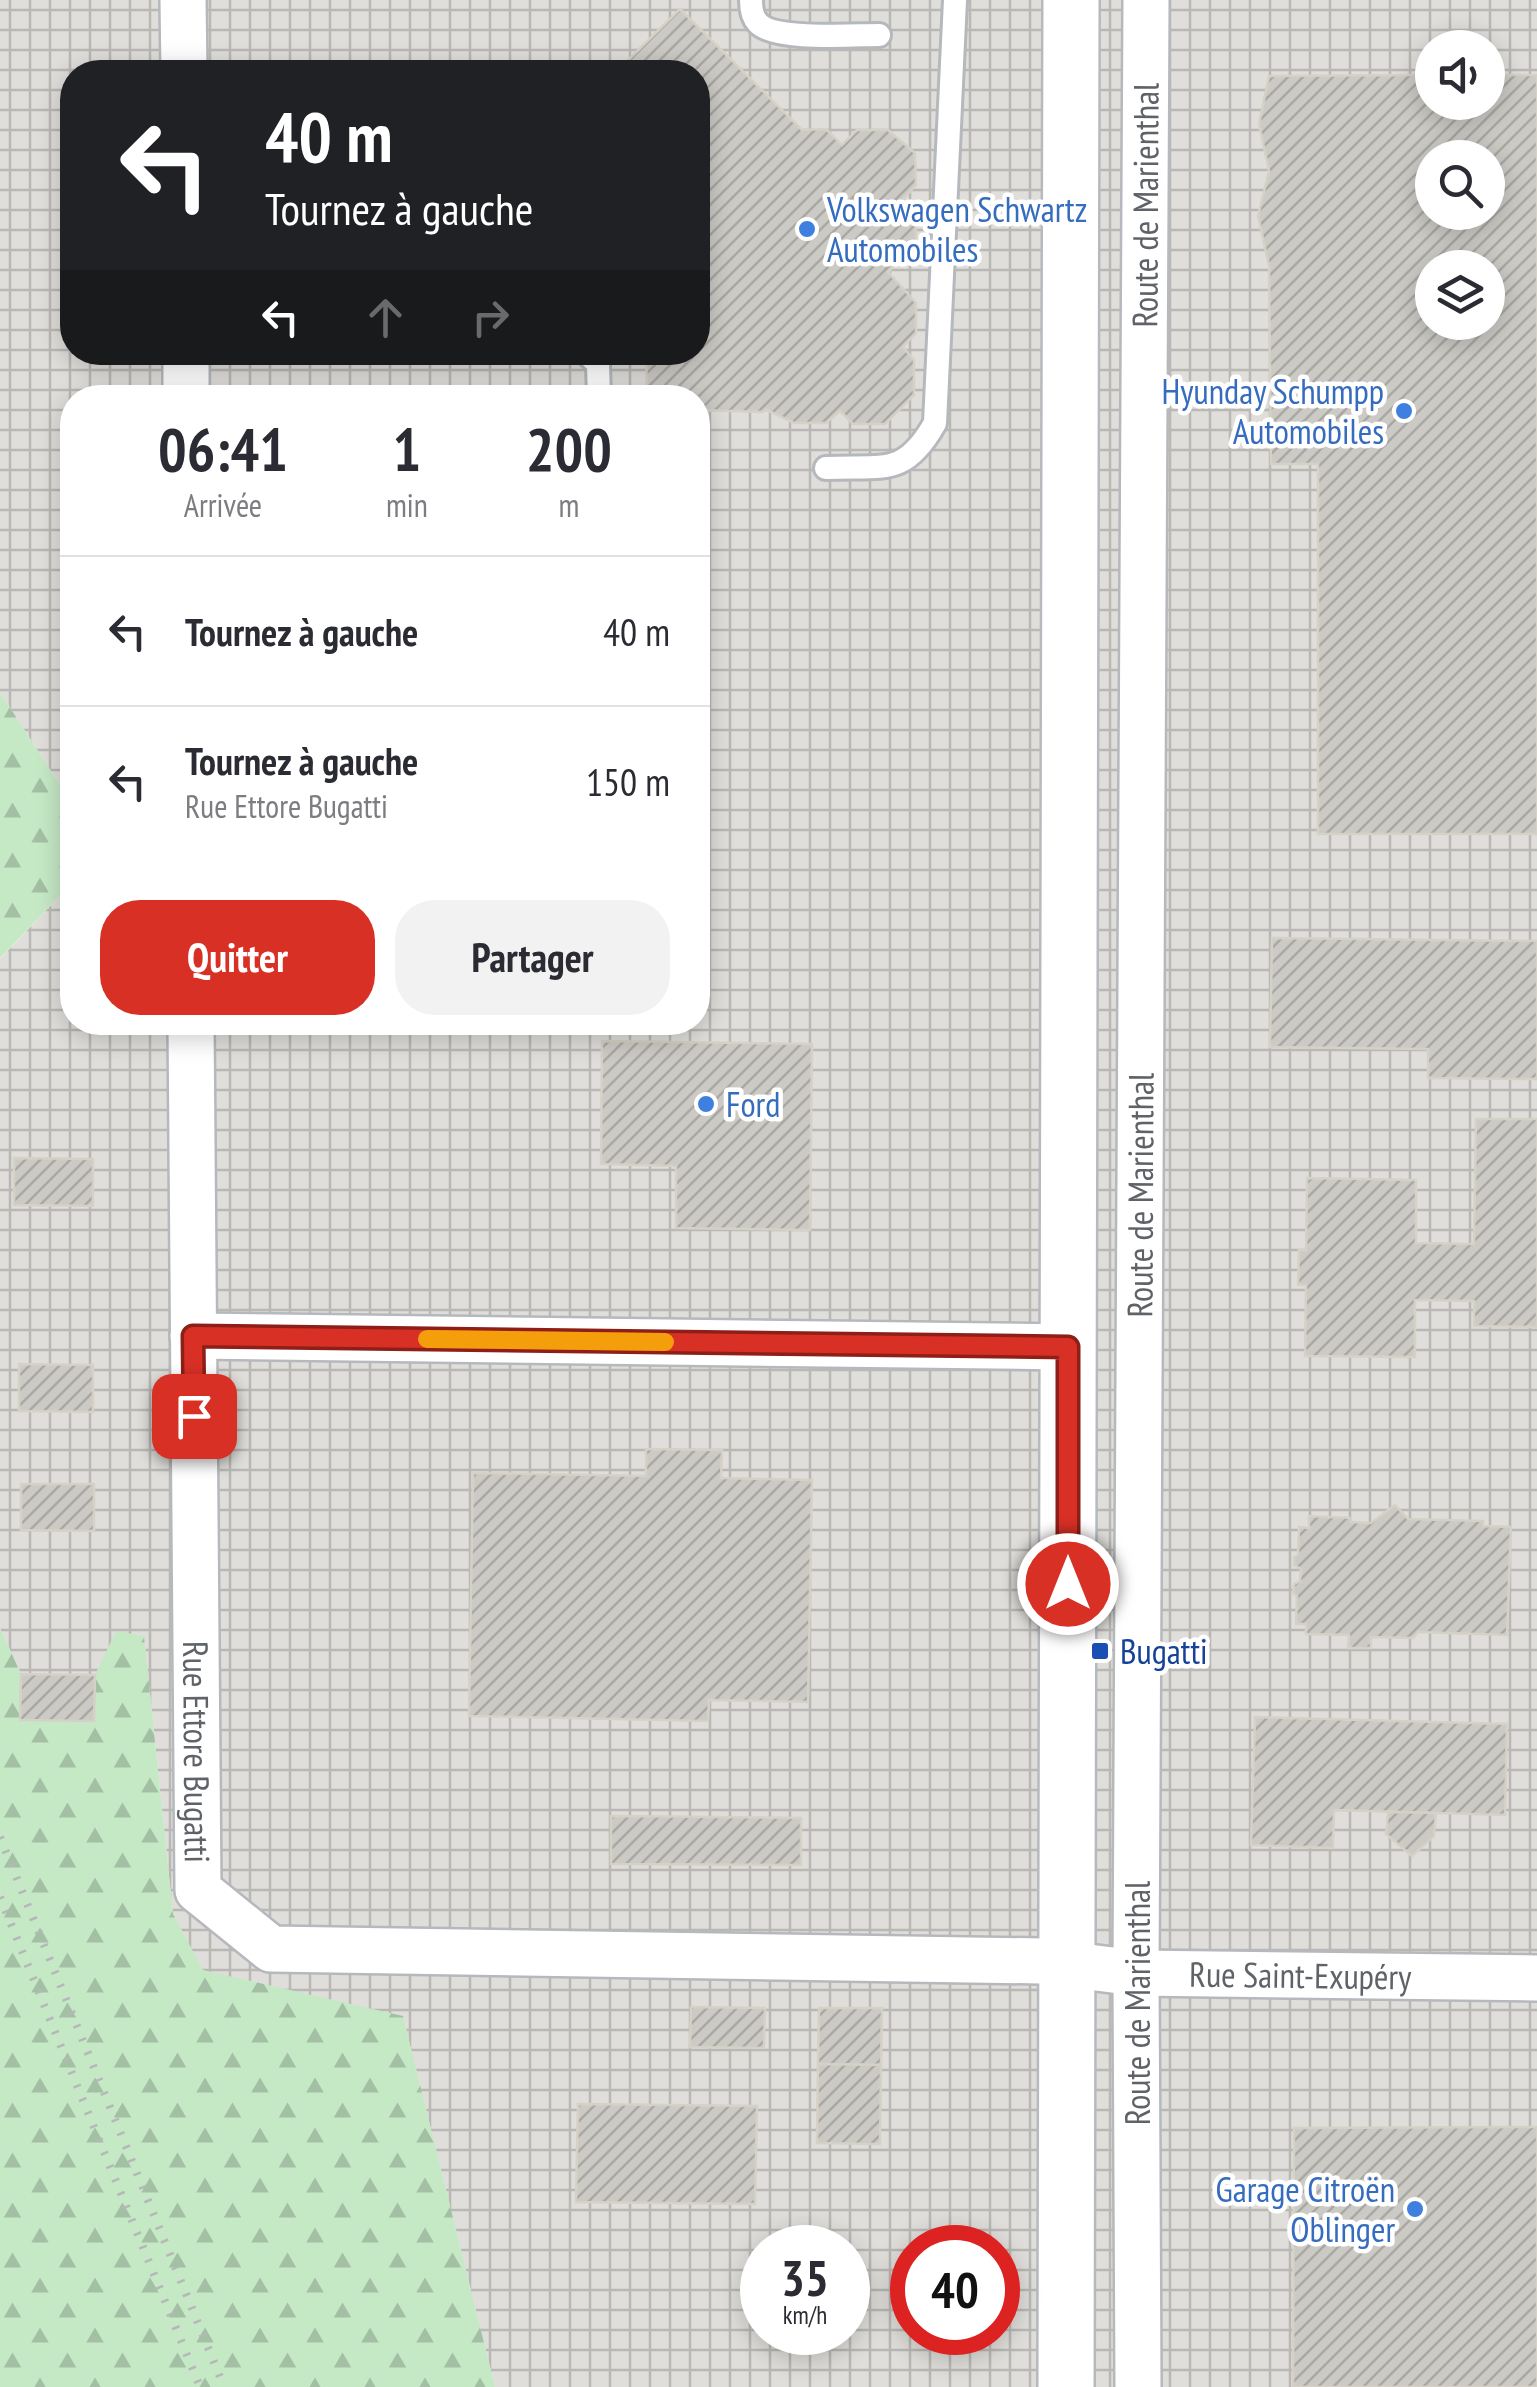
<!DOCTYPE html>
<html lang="fr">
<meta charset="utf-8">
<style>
body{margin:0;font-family:"PT Sans Narrow",sans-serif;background:#f2f2f3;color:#2b2b33;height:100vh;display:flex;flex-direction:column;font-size:38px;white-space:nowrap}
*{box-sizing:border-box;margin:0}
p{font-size:32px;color:#7c7c81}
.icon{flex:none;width:55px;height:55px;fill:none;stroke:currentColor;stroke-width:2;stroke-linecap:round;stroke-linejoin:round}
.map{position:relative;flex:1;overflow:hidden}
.drawer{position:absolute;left:60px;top:385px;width:650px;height:650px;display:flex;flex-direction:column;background:#fff;border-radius:40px;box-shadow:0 5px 25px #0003}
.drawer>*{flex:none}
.guide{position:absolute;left:60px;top:60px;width:650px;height:305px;border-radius:40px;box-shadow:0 5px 25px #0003;background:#202124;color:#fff;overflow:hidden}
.buttons{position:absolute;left:1415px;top:30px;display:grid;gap:20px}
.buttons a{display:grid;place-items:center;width:90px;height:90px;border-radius:50%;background:#fff;box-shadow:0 5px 25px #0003;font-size:50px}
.speed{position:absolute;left:740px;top:2225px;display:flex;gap:20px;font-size:50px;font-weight:700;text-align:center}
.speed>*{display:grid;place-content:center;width:130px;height:130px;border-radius:50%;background:#fff;box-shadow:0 5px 25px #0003;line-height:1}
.speed small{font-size:25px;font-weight:400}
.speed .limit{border:15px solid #d22;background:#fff;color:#111}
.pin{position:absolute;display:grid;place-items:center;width:85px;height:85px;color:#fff;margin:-42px;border-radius:20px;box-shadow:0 5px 15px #0006}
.me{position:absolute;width:110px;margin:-55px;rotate:0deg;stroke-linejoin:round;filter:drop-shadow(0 0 8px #0008)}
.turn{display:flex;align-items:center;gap:35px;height:210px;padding:0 40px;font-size:45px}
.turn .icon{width:130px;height:130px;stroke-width:2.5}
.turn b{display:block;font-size:70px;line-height:85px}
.lanes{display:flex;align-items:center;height:95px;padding:0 40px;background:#0003;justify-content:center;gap:50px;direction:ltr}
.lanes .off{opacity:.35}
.eta{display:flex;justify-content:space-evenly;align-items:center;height:170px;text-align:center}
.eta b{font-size:60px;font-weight:800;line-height:70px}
.primary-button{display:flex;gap:20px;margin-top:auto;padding:20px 40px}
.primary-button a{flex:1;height:115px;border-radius:40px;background:#d93025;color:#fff;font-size:40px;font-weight:800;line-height:115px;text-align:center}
.primary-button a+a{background:#f2f2f3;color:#2b2b33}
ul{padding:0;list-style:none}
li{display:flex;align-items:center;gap:30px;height:150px;padding:0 40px;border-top:2px solid #e1e1e2}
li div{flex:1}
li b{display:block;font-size:38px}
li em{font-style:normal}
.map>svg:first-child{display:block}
</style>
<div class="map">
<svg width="1537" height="2387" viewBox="0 0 1537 2387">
<defs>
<pattern id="industrial-grid" width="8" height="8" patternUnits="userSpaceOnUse" patternTransform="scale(2.5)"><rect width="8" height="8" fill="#e0deda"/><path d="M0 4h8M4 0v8" fill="none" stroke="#b9b8b5"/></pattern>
<pattern id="forest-firs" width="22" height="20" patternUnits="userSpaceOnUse" patternTransform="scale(2.5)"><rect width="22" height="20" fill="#c5e8c5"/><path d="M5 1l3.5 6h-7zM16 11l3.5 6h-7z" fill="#a3c0a4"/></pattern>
<pattern id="building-hatch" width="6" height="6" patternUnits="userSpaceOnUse" patternTransform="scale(2.5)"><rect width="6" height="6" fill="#cccac5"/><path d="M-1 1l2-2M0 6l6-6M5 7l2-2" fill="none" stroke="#a9a8a4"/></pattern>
</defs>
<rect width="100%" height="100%" fill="#f1efe8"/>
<path fill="url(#industrial-grid)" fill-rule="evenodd" d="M0 0H1537V2387H495L403 2017 203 1971 173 1914 144 1637 95 1675 94 1721 20 1720 21 1674 0 1628V959L72 883V1022H698V398H72V804L0 692ZM1432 48H1488V102H1432ZM72 72H698V352H72ZM1432 158H1488V212H1432ZM1432 268H1488V322H1432ZM762 2248H848V2332H762ZM912 2248H998V2332H912Z"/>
<g fill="url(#forest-firs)">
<polygon points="0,692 72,804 72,883 0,958"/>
<polygon points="0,1628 21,1674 21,1720 94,1721 95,1675 116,1631 144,1636 173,1914 203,1970 403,2016 495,2387 0,2387"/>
</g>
<g fill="url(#building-hatch)" stroke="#d6d1c6" stroke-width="2.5" fill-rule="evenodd">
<polygon points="680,9 802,130 826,129 842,145 857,130 888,130 915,153 916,185 904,198 916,214 916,244 888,272 916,303 916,333 903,347 914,360 914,395 885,424 853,424 840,411 826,423 794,423 765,409 763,412 698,410 698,398 647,398 646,352 698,352 698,72 530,72 530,69 619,69"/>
<path d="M1419 75H1432V102H1488V75H1537V834H1318V464H1271L1269 266 1258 216 1269 171 1259 124 1269 76ZM1432 158H1488V212H1432ZM1432 268H1488V322H1432Z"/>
<polygon points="1272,938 1537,941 1537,1079 1428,1078 1428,1049 1270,1047"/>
<polygon points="602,1041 812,1044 810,1230 676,1228 676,1166 601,1164"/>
<polygon points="1476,1119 1537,1119 1537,1327 1474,1326 1474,1301 1415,1300 1415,1357 1305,1356 1306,1285 1298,1285 1299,1250 1306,1250 1307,1178 1416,1180 1416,1243 1474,1244"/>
<polygon points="14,1158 93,1159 93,1206 14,1205"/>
<polygon points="19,1364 93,1365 93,1412 19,1411"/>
<polygon points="646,1449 722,1450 721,1478 812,1480 808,1702 709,1700 708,1721 469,1716 473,1473 646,1476"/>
<polygon points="21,1484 94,1484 94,1531 21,1530"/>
<polygon points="1395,1505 1408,1519 1483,1521 1483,1526 1511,1527 1507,1635 1418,1632 1413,1638 1371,1637 1371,1648 1348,1648 1349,1635 1306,1634 1306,1624 1296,1624 1297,1596 1293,1593 1294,1584 1300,1581 1301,1569 1294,1565 1294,1557 1298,1555 1299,1527 1309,1528 1309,1516 1351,1518 1351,1522 1371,1523"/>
<polygon points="21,1674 95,1675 94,1721 20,1720"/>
<polygon points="1255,1717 1507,1724 1505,1815 1334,1810 1333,1848 1251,1845"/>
<polygon points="1388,1812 1436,1813 1434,1836 1412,1856 1386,1834"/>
<polygon points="611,1816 801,1818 801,1865 611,1864"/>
<polygon points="691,2007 765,2008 764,2048 690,2047"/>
<polygon points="819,2008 882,2008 881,2065 818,2064"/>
<polygon points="818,2064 881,2065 880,2144 817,2143"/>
<polygon points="578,2104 757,2106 755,2204 576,2202"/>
<polygon points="1537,2127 1537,2387 1293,2387 1294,2128"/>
</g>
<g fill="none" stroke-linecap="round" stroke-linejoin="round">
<g stroke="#b5b8bc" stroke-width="28">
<g id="lane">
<path d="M751 0C751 8 752 17 758 23 774 41 853 35 879 35"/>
<polyline points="585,352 598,364 599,398"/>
<path d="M826 468C883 465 904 478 935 423L955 0"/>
</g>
</g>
<g stroke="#b5b8bc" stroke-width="50">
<g id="street">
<polyline points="183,0 184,72"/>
<polyline points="186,352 186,398"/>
<path id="s1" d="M191 1022 198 1890 271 1949 1041 1961 1136 1973 1537 1978"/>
<polyline points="193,1336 1068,1347"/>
<path id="s2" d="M1138 2387 1136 1973 1146 0"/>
</g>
</g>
<g stroke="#b6babf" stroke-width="60">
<polyline id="secondary" points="1066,2387 1071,0"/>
</g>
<use href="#lane" stroke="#fff" stroke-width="22"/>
<use href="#street" stroke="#fff" stroke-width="45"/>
<use href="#secondary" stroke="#fff" stroke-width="55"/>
<g stroke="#b6b7b8" stroke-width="8" stroke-dasharray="2.5 12" stroke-linecap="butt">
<polyline points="0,1837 224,2387"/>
<polyline points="0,1897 200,2387"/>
</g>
</g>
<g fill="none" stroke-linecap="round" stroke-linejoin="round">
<g stroke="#8d1f18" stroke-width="25">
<polyline id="route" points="194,1416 193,1336 1068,1347 1068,1584"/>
</g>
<use href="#route" stroke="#d93025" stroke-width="18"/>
<polyline stroke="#f59e0b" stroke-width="18" points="427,1339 665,1342"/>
</g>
<g fill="#3f7fe0" stroke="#fff" stroke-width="4">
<circle cx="807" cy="229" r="10"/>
<circle cx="1404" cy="411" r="10"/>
<circle cx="706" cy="1104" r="10"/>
<circle cx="1415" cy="2209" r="10"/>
</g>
<rect fill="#1a4fb4" stroke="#fff" stroke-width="4" x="1090" y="1641" width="20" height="20" rx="5"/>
<g text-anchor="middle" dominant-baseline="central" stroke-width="9" stroke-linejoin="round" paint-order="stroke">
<g font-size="35" fill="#5f6368" stroke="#fff">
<text stroke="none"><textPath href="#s2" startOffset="2182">Route de Marienthal</textPath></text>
<text stroke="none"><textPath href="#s2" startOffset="1192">Route de Marienthal</textPath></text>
<text stroke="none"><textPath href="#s1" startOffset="730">Rue Ettore Bugatti</textPath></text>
<text stroke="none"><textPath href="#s1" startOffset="1992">Rue Saint-Exupéry</textPath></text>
<text transform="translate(1137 2003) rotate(-90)">Route de Marienthal</text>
</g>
<g font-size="35" fill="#366cbe" stroke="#fff" text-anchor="start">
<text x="827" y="209">Volkswagen Schwartz<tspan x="827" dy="40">Automobiles</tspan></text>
<text x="1384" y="391" text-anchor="end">Hyunday Schumpp<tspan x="1384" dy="40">Automobiles</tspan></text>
<text x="726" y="1104">Ford</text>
<text x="1395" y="2189" text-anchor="end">Garage Citroën<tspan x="1395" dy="40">Oblinger</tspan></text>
</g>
<g font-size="35" fill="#164399" stroke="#fff" text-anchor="start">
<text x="1120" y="1651">Bugatti</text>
</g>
</g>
</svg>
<div class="buttons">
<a><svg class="icon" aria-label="sound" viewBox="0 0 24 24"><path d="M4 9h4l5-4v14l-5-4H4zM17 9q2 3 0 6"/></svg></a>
<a><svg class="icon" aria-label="search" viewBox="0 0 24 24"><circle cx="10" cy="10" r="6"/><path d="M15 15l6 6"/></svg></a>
<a><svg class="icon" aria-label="layers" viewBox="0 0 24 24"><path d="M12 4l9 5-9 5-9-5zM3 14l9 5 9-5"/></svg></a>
</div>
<div class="speed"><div>35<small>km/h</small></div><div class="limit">40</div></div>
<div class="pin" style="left:194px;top:1416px;background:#d93025"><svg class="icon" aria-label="arrive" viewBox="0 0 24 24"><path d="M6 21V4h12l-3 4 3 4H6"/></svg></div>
<svg class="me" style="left:1068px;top:1584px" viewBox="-20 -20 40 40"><circle r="17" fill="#d93025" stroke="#fff" stroke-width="3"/><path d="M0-11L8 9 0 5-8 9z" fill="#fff"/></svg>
<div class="guide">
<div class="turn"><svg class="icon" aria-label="left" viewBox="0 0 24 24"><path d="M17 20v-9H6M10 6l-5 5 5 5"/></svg><div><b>40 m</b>Tournez à gauche</div></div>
<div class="lanes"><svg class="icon" aria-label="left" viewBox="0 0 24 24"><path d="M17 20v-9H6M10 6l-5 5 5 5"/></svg><svg class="icon off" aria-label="ahead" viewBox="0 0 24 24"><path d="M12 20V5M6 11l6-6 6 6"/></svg><svg class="icon off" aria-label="right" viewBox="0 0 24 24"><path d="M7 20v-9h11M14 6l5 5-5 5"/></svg></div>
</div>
<section class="drawer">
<div class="eta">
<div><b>06:41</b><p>Arrivée</p></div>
<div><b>1</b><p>min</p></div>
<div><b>200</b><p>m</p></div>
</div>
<ul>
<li><svg class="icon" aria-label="left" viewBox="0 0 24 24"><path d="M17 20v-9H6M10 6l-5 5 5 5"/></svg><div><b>Tournez à gauche</b></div><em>40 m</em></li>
<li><svg class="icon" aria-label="left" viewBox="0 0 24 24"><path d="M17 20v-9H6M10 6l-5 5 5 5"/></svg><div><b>Tournez à gauche</b><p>Rue Ettore Bugatti</p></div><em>150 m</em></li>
</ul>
<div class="primary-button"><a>Quitter</a><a>Partager</a></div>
</section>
</div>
